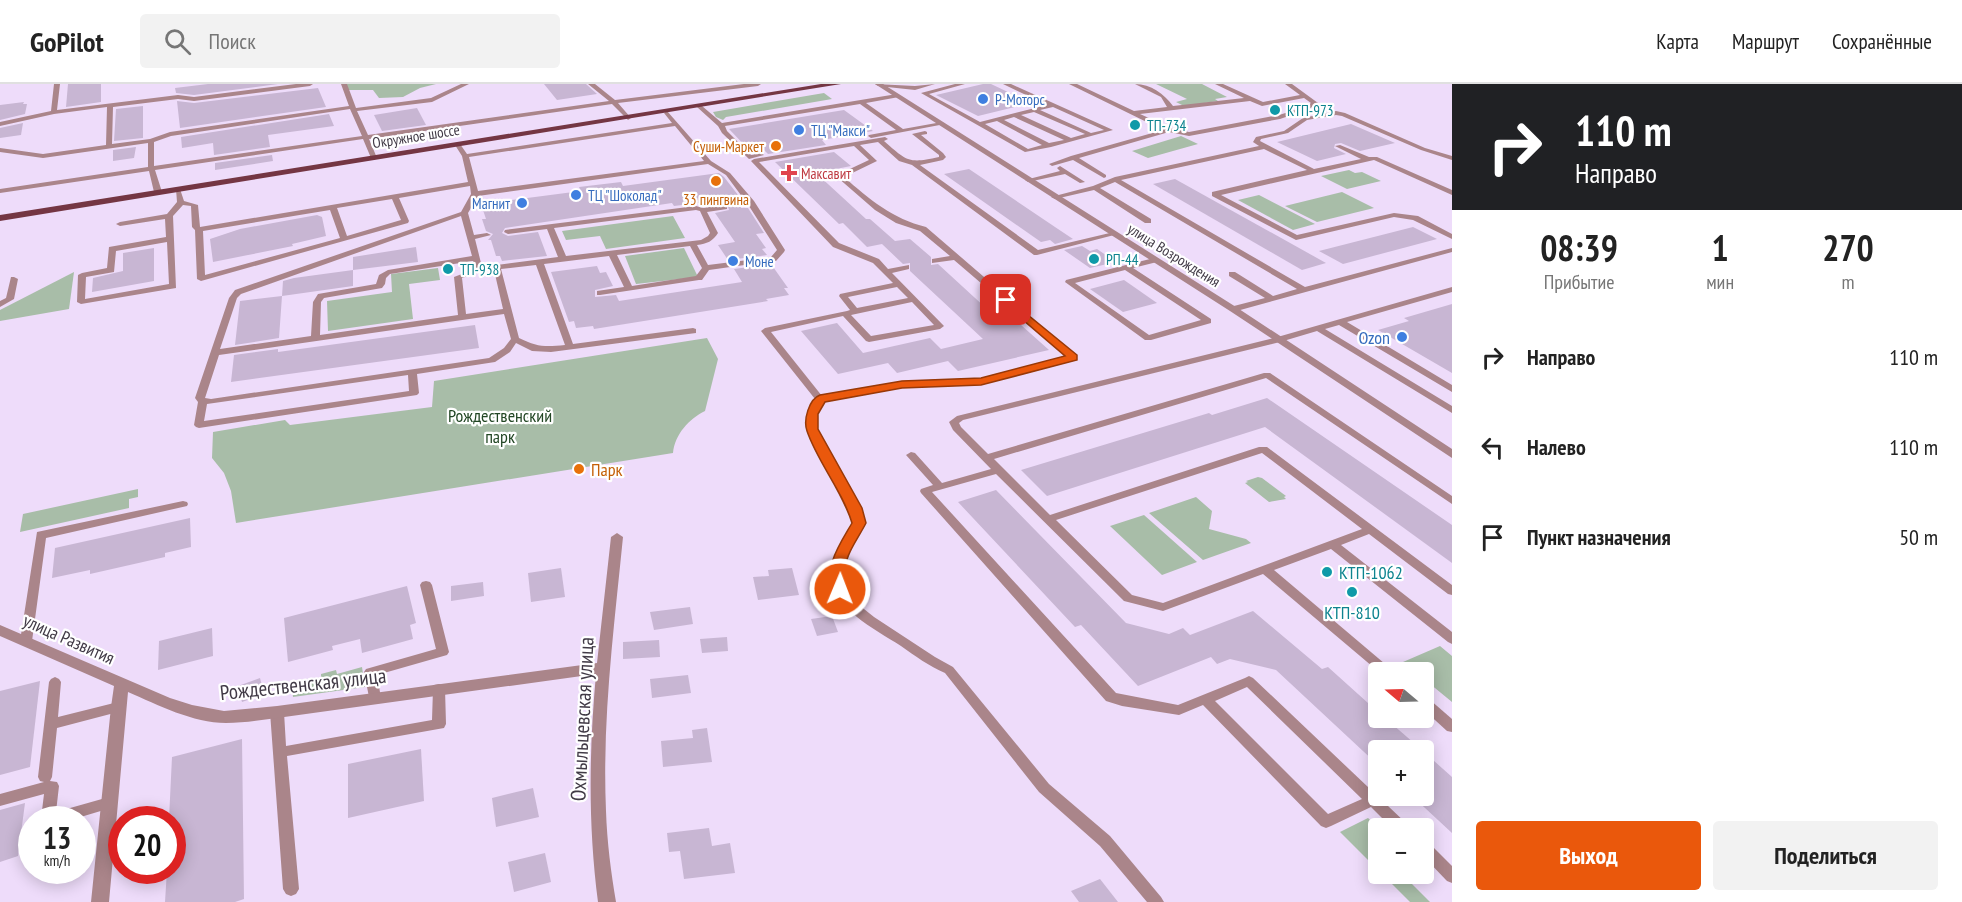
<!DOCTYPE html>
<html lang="ru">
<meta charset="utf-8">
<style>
body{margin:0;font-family:"PT Sans Narrow",sans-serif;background:#f2f2f2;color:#222;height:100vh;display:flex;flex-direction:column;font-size:22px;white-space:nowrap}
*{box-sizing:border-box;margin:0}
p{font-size:20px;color:#767676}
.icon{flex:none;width:33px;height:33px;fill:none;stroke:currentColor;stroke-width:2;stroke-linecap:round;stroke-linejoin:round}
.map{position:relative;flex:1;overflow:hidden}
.panel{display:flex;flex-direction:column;background:#fff;width:510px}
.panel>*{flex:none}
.banner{background:#202124;color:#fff;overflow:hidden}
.needle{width:39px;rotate:289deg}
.fabs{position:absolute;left:1368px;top:578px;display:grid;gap:12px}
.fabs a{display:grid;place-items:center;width:66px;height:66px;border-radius:6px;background:#fff;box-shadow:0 3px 15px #0003;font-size:30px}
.speed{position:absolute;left:18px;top:722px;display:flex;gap:12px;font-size:30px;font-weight:700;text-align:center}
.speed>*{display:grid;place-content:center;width:78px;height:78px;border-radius:50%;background:#fff;box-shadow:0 3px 15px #0003;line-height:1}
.speed small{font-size:15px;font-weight:400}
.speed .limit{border:9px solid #d22;background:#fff;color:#111}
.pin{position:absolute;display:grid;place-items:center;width:51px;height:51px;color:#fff;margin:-26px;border-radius:12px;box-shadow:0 3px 9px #0006}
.me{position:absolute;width:66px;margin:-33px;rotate:1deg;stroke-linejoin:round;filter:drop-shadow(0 0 4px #0008)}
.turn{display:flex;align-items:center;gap:21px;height:126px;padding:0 24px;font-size:27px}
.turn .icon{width:78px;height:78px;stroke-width:2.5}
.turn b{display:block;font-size:42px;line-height:51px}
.eta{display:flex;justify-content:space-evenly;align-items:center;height:102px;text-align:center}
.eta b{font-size:36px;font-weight:800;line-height:42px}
.action{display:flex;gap:12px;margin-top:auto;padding:12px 24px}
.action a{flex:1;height:69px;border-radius:6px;background:#ea580c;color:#fff;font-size:24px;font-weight:800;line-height:69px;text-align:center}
.action a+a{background:#f2f2f2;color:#222}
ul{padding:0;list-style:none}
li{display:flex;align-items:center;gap:18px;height:90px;padding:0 24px}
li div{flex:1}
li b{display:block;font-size:22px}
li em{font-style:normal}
header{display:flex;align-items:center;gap:36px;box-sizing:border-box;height:84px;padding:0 30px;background:#fff;border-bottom:2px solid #e0e0e0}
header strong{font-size:28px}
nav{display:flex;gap:33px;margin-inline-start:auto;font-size:21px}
.search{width:420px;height:54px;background:#f2f2f2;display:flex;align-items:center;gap:15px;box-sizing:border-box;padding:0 21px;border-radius:6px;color:#767676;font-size:22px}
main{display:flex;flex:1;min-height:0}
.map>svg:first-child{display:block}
</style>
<header>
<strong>GoPilot</strong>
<div class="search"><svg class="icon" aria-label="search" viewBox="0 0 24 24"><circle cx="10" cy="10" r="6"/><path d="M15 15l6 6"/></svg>Поиск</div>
<nav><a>Карта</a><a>Маршрут</a><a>Сохранённые</a></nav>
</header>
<main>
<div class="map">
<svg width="1452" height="818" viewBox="0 0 1452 818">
<rect width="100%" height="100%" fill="#eedcfa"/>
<g fill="#a8bda8">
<polygon points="347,0 436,0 420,4 403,13 379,14 373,6 346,6"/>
<polygon points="1156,0 1202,0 1227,13 1215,15 1218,17 1184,22 1176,18 1187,15"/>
<polygon points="824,9 832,15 726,33 723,36 716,33 713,28"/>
<polygon points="1181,52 1198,60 1148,74 1132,67"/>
<polygon points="1349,86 1355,89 1362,88 1381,97 1347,105 1321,92"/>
<polygon points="1342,108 1374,124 1317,138 1285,122"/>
<polygon points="1259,111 1315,140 1293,146 1238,116"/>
<polygon points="673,132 685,154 606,165 600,152 566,156 562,147"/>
<polygon points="684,164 698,193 636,200 625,172"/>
<polygon points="438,184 440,196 409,200 413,235 328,247 327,217 392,208 391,190"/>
<polygon points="74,188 69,225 0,237 0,226"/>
<path d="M707 254 718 275 705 327C689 335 675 350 673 369L236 439 231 407 224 389 212 374 213 348 285 336 290 341 432 323 434 297Z"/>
<polygon points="1258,393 1262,394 1286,412 1284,413 1286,415 1269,418 1245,399 1248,398 1246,397"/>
<polygon points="138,405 138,413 129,415 129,424 20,448 23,430"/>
<polygon points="1196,413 1212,427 1209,445 1246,455 1251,459 1203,476 1149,429"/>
<polygon points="1144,431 1197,478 1162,491 1110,442"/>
<polygon points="1440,562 1452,572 1452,618 1424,595 1424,588 1415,588 1403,578"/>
<polygon points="362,583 365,603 293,613 292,603 321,595 321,590 336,586 337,590"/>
<polygon points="1368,734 1379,744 1378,781 1375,783 1340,748"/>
<polygon points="1402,790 1430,818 1410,818 1389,797"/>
</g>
<g fill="#c8b6d3">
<polygon points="68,0 101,0 101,18 66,23"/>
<polygon points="208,0 278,0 194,11 176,9 175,4"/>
<polygon points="544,0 586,0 597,10 557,16"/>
<polygon points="983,0 991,0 1031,19 978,32 936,11"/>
<polygon points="318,4 326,23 180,44 177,17 194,19"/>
<polygon points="24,18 23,20 27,20 25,30 0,36 0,21"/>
<polygon points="143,22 143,54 114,57 116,25"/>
<polygon points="417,24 426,41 382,47 374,31"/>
<polygon points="844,26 873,47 822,56 826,61 768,70 764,66 751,68 729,45"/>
<polygon points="329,30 334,42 268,51 270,63 214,71 213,59 182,64 181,53"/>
<polygon points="23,39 21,51 0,54 0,44"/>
<polygon points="1351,40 1395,59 1360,67 1341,59 1335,60 1334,64 1346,70 1317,77 1277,58"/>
<polygon points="423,50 405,61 391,63 387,55"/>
<polygon points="136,63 134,74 113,77 113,66"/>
<polygon points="834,68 851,82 816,89 866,135 870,135 895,157 910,155 931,173 931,181 938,180 999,236 1012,233 1049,266 958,287 948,277 897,289 888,279 838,290 801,247 837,239 863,269 930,254 941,265 983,255 910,187 910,179 903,180 882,160 867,163 843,139 839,140 775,78"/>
<polygon points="272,71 273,77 215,86 215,79"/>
<polygon points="969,85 1055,143 1073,155 1055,160 1050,156 1041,158 944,90"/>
<polygon points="719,89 724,93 742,116 741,124 748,124 764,149 756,150 766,164 762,165 767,171 728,176 718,161 735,158 715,129 729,126 727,119 710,121 707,118 674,122 672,119 505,144 502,149 508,152 538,148 547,172 502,177 500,172 496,172 491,156 488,156 493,150 486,147 482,135 486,135 481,120 581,107 579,103 621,98 623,102"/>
<polygon points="1175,95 1326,179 1302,186 1153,100"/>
<polygon points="317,131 322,133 326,152 292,160 293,162 213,178 210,155 240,145"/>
<polygon points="1413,143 1437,155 1343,180 1319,167"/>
<polygon points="1082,162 1090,167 1097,165 1116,178 1090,184 1064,166"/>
<polygon points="416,163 418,178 353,186 353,173"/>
<polygon points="154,164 154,197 92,208 93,194 123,187 123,169"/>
<polygon points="771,180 788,204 784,204 789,211 766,215 768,217 594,245 593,242 576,244 574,237 569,238 551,188 597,182 600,189 606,188 613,202 595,206 595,213 616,211 619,217 742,198 734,185"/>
<polygon points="353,186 353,202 282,212 279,254 235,261 240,217 282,212 283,197 294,194"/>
<polygon points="1124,196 1157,219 1123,228 1090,205"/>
<polygon points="1452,220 1452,289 1378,246 1409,237 1404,234"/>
<polygon points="475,241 479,264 231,298 234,271 278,265 278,268"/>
<polygon points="1267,314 1452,441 1452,479 1265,343 1047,412 1021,386 1209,329 1212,331"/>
<polygon points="996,406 1126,539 1169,550 1183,544 1190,551 1253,527 1322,585 1328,583 1378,628 1378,633 1384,633 1422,666 1378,666 1378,681 1276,586 1230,575 1217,580 1211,573 1138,602 1081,541 1075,543 958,418"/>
<polygon points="190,434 191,463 165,469 165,473 90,490 90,486 52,494 55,464"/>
<polygon points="561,484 565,513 531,518 528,489"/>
<polygon points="792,484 799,511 758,516 753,493 769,492 768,486"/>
<polygon points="483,498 484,512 451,517 451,502"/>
<polygon points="407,502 416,539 410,541 413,555 362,569 360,555 332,562 333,566 288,578 284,534"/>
<polygon points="690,523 693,540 654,546 650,528"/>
<polygon points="832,532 838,548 817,552 811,535"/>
<polygon points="212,544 213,572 158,586 159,557"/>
<polygon points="727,553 728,567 702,569 700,555"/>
<polygon points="659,556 660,573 623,575 623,558"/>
<polygon points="688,591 691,609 652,614 650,595"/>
<polygon points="260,594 264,610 242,618 238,602"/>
<polygon points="40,597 30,683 0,691 0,607"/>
<polygon points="707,644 712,678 663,683 661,657 693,654 692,646"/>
<polygon points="242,655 244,815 235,818 165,818 167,786 172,786 172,735 169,735 172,673"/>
<polygon points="421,665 424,717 348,734 348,680"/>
<polygon points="1424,668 1452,693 1452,749 1411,711 1424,711"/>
<polygon points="533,704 539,733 496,743 492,714"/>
<polygon points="25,719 18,772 0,778 0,726"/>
<polygon points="709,744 712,762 730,759 735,789 684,795 680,767 669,768 667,749"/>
<polygon points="545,769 551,798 514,808 508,778"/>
<polygon points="1100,795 1118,818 1079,818 1071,807"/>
</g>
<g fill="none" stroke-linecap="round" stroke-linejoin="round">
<g fill="#aa858a" fill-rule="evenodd">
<path d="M54 0H60L57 26 178 11 194 13 296 0H313L310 2 194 17 178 15 113 23 112 60 150 55 170 48 349 22 341 0H347L356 24 431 14 461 0H469L432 18 357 27 368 51 609 17 588 0H595L615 16 744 0H761L758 2 618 19 631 34 628 36 612 20 369 55 377 74 374 76 371 74 363 55 155 86 162 108 158 110 154 108 149 87 0 109V105L148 83V59L43 74 0 68V64L43 70 106 61 107 23 54 30 0 42V38L51 27ZM350 25 362 52 154 82V58L171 52Z"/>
<polygon points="875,0 915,2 935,0 915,6 878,2"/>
<path d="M955 0H965L929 10 980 38 1047 21 1003 0H1011L1113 46 1051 63 1025 68 921 9ZM1053 23 1104 46 1091 49 1040 26ZM1034 28 1085 50 1071 54 1021 31ZM1014 33 1064 56 1049 59 1004 36ZM997 37 1042 61 1028 65 985 40Z"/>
<path d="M1069 0H1077L1134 27 1167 23 1161 13 1135 0C1151 0 1164 10 1173 22L1244 14 1215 0H1223L1263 18 1300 11 1285 0H1292L1318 19 1309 25 1280 35 1189 52 1169 48 1079 74 1106 91V93L1104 94 1073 76 1052 82 1049 80 1071 72 1163 46ZM1304 14 1311 19 1305 23 1279 31 1189 48 1171 44 1140 30 1250 17 1262 22Z"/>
<polygon points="897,10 900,12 899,13 866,19 903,45 942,38 945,40 871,54 868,52 869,51 896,46 860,20 725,42 727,47 751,71 761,69 764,71 749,75 722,49 718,42 697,23 702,22 722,39"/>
<path d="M667 27 711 77 730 89 754 117 785 166 784 168 776 177H773L709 186 702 196H699L600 211H597V207L624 203 609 172 544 180 573 260 693 244 696 245V249L551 268 532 267 516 259 510 268 495 278 417 290 419 309 417 311 199 344 196 343 194 341 198 318 195 314 229 214 235 206 461 128 471 110 470 102 399 114 409 137 408 139 201 197 197 195 195 146 192 143 191 122 183 121 173 132 176 204 81 220 77 218 78 191 82 189 107 184 109 163 166 153 165 135 120 142 116 140 120 138 167 130 177 118 176 105H180L184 117 198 121 200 143 468 98 462 72 455 61 456 60H460L467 70 672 39 664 29ZM675 42 704 77 478 107 469 73ZM708 80 726 91 746 118H743V122H749L777 166 771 173 708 181 697 161C707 160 713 157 718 149L707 128 727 125V121H724L703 124 696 122 505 146 504 148 508 150 547 145 558 173 482 183 475 155 491 151 487 149 474 151 468 129 478 112ZM392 115 401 136 347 152 337 124ZM330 126 340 154 205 191 203 147ZM696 126 700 127 710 149 708 152 701 156 566 172 554 144ZM461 132 472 172 388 186 379 191 376 200 318 210 313 218 311 252 220 265 237 214 241 210ZM167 158 169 200 85 215 86 193 114 188 116 167ZM690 162 702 184 696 192 632 202 617 171ZM473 177 475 185 454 193 458 231 320 251 321 218 324 214 382 204 385 200 386 194 390 190ZM536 181 565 261C545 263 537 263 519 254L501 185ZM494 186 503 225 466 230 462 194 480 188ZM504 230 511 255 504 264 489 274 211 315 205 314 219 271ZM408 291 409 307 204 337 207 320Z"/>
<polygon points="1336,27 1345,29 1425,64 1452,72 1452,76 1421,66 1342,32 1336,31 1307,36 1288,49 1261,55 1260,57 1314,85 1361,75 1335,62 1340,61 1369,73 1377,73 1452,106 1452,111 1374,76 1221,111 1297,151 1394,129 1418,132 1452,150 1452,155 1413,136 1394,133 1296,156 1212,112 1212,108 1307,86 1264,65 1121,96 1305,203 1452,164 1452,168 1233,228 1229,225 1230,223 1265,214 1229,192 1229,188 1235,188 1273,212 1297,205 1115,98 1100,104 1151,135 1151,139 1145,139 1094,106 1055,115 1051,113 1093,102 1115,93 1259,62 1253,58 1256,53 1284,47 1303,34"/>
<path d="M925 47 927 48V50L921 51 943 69 946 73 943 76 920 81 1038 166 1114 148 1118 150 1037 171H1034L912 81 899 77 878 58 860 61 877 77 844 93C869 115 893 135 926 143L1077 273 1076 275 981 300 902 303 824 317 817 330V345L860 424 864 439 849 467 845 479V498L849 508 854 517 874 533 935 573 953 583 1049 700 1110 752 1161 813 1164 818H1147L1100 762 1039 708 945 589C929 582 915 572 901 562 873 544 831 525 832 486 833 469 846 453 854 439L850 424 807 345V330L815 315 761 247 765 244 847 227 850 226 839 212 840 210 893 199 873 179 833 163 751 77 754 75 885 53 888 55 884 57C907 77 908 80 939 73V71L912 50ZM854 62 869 76 837 91V93L875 126 896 139 920 147 950 172 932 175V179L954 176 1066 272 981 294 902 297 822 312 771 248 843 232 866 257 869 258 940 245 944 242 892 189 909 185V181L888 185 879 175 839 159 759 78ZM897 203 908 214 857 224 848 213ZM912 218 934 241 871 252 851 231Z"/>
<polygon points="1060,82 1085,98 1080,99 1065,90 1028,98 1025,96 1060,87 1057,84"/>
<path d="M1154 174H1157V178L1133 184 1211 235V239L1151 256H1145L1065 198 1066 196ZM1125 186 1201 236 1149 251 1075 199Z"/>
<polygon points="11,193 14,193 18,195 14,215 0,223 0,217 6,214"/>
<path d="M1452 203V208L1347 238 1452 301V308L1339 241 1325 245 1452 322V329L1317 247 1280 258 963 336 959 339 961 343 988 370 1264 289H1270L1452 412V420L1266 294 994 375 1050 431 1259 363H1267L1452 501V511L1448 510 1369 450 1341 461 1452 548V560L1448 558 1331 465 1274 486 1391 585 1393 588H1379L1263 490 1163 527 1124 517 996 390 932 408 1116 609 1178 621 1245 594 1249 592 1253 594 1407 740 1409 744H1392L1371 723 1331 742 1326 744 1321 742 1203 621 1179 631 1122 622 1106 617 921 409 920 407 921 405 933 401 906 371 911 368 915 369 942 399 991 385 953 346 949 338 957 332 1274 254ZM1262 369 1362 445 1163 519 1132 511 1056 436ZM1247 603 1362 715 1328 730 1215 617Z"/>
<polygon points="183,417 187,418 188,420 187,422 46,454 32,557 30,560 26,562 22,560 20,557 37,448"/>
<polygon points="426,497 430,498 432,501 449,568 447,571 377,591 381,614 380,618 375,619 370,618 364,588 366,585 436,565 420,501 422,498"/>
<polygon points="55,593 59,595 61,598 58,633 118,618 123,619 124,623 123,627 118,628 57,644 52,693 50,697 57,698 59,702 56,728 109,713 114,715 116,719 114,723 74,735 41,735 44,710 0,722 0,710 44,698 40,697 38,693 49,598 51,595"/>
<polygon points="439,600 444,601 445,605 446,640 444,644 287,672 299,805 296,810 291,812 286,810 283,805 270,628 272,624 277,623 282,624 284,628 286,662 432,636 433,605 434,601"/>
<polygon points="1424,614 1429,615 1452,635 1452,648 1447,647 1424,626"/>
<polygon points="1424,758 1429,759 1452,782 1452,799 1447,797 1424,773"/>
</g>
<g fill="#aa858a" fill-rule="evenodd">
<polygon points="875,0 883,0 1236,223 1452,365 1452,374 1230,227"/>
<path d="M617 449 623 453C614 544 602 635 606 727 607 758 611 788 616 818H598C588 741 589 667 596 590L277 634C260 636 243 639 226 639 193 639 158 621 128 608L109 818H91L111 623 114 602 0 552V541L170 614 192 621 224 627 277 622 597 579 611 453Z"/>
</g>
<polygon fill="#743643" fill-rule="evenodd" points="821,0 841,0 0,137 0,131"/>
</g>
<path fill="#ea580c" stroke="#983908" stroke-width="1.5" d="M1006 213 1077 271V276L981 301 902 304 825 318 818 330V345L862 424 866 439C859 453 847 468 845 484 844 493 850 500 846 508H835C822 484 840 460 852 439 842 406 818 379 807 347 803 336 809 315 820 311L902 297 981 294 1065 272 1002 218 1001 216Z"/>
<g fill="#3f7fe0" stroke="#fff" stroke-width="2">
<circle cx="983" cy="15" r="6"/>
<circle cx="799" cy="46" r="6"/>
<circle cx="576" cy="111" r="6"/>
<circle cx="522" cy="119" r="6"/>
<circle cx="733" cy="177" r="6"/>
<circle cx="1402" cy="253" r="6"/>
</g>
<g fill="#0f9aa8" stroke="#fff" stroke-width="2">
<circle cx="1275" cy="26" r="6"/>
<circle cx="1135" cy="41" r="6"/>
<circle cx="1094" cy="175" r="6"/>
<circle cx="448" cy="185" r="6"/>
<circle cx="1327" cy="488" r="6"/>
<circle cx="1352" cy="508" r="6"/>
</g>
<g fill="#e8710a" stroke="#fff" stroke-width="2">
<circle cx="776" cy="62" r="6"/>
<circle cx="716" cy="97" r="6"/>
<circle cx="579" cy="385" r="6"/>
</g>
<path fill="#e0444e" stroke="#fff" stroke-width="2" d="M786 80h6v6h6v6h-6v6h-6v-6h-6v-6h6z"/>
<g text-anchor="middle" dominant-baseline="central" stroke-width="4.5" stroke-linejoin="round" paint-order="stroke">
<g font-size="15" fill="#366cbe" stroke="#fff" text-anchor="start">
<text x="995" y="15">Р-Моторс</text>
<text x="811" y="46">ТЦ "Макси"</text>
<text x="588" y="111">ТЦ "Шоколад"</text>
<text x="510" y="119" text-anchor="end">Магнит</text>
<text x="745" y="177">Моне</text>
</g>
<g font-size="15" fill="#0d838f" stroke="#fff" text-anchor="start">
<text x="1287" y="26">КТП-973</text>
<text x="1147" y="41">ТП-734</text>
<text x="1106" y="175">РП-44</text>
<text x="460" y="185">ТП-938</text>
</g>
<g font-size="15" fill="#413a46" stroke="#fff">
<text transform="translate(416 52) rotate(-9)">Окружное шоссе</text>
<text transform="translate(1174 171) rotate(32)">улица Возрождения</text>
</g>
<g font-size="15" fill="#c56008" stroke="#fff" text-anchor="end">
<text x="764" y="62">Суши-Маркет</text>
<text x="716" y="115" text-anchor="middle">33 пингвина</text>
</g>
<g font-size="15" fill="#be3a42" stroke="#fff" text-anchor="start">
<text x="801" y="89">Максавит</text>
</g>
<g font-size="18" fill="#366cbe" stroke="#fff" text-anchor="end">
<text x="1390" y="253">Ozon</text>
</g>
<g font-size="18" fill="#224624" stroke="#fff">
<text x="500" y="331">Рождественский<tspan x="500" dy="21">парк</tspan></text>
</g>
<g font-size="18" fill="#c56008" stroke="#fff" text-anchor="start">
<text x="591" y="385">Парк</text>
</g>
<g font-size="18" fill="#0d838f" stroke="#fff" text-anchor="start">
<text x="1339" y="488">КТП-1062</text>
<text x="1352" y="528" text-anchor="middle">КТП-810</text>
</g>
<g font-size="18" fill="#413a46" stroke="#fff">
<text transform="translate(69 555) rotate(24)">улица Развития</text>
</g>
<g font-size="21" fill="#413a46" stroke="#fff">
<text transform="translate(303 600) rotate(-6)">Рождественская улица</text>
<text transform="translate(582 635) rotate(-87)">Охмыльцевская улица</text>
</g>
</g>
</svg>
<div class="fabs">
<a><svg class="needle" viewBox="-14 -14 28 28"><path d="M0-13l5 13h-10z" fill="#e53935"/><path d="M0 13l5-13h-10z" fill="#767676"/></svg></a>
<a>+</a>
<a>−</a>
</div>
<div class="speed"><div>13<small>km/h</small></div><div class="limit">20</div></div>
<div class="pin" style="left:1006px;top:216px;background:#d93025"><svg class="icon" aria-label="arrive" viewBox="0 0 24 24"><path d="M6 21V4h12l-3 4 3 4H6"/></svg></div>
<svg class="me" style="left:840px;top:505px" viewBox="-20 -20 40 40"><circle r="17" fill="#ea580c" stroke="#fff" stroke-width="3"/><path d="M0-11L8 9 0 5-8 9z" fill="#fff"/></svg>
</div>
<section class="panel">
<div class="banner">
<div class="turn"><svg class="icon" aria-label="right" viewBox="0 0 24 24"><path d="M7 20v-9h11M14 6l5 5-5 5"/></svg><div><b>110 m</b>Направо</div></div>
</div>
<div class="eta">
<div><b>08:39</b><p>Прибытие</p></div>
<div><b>1</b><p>мин</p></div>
<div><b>270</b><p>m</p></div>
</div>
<ul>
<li><svg class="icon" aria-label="right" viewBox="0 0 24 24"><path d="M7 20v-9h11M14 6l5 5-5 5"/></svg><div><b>Направо</b></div><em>110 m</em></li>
<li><svg class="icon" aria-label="left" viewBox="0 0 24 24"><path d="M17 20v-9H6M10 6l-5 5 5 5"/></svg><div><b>Налево</b></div><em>110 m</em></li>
<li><svg class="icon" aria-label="arrive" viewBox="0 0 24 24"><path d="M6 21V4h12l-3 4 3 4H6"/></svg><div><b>Пункт назначения</b></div><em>50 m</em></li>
</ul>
<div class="action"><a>Выход</a><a>Поделиться</a></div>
</section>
</main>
